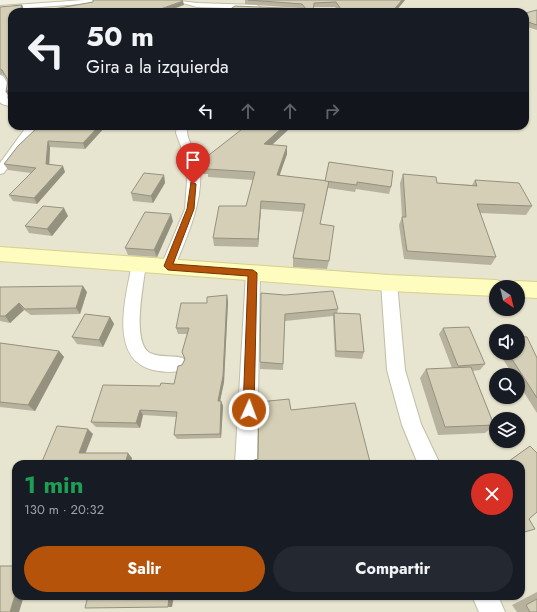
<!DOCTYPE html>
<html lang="es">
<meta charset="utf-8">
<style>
body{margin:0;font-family:Jost,sans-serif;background:#242831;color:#f1f3f6;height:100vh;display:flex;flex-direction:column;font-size:15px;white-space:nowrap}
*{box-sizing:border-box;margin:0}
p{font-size:13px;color:#9ea1a6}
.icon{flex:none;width:22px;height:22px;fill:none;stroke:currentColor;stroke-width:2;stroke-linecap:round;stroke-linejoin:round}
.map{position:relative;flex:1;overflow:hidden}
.panel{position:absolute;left:12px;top:460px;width:513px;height:140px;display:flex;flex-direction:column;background:#171b24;border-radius:12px;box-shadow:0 1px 3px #0004}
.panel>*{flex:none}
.top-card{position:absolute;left:8px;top:8px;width:521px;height:122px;border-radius:12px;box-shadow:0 1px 3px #0004;background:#171b24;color:#f1f3f6;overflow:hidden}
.needle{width:26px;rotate:145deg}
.buttons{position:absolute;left:489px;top:280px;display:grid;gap:8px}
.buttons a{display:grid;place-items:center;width:36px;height:36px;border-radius:50%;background:#171b24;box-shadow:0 1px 3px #0004;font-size:20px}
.pin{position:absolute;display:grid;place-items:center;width:34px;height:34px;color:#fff;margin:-41px -17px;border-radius:50% 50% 50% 0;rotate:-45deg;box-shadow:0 0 4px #0007}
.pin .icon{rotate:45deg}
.me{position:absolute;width:44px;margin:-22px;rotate:2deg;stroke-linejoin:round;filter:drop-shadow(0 0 3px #0008)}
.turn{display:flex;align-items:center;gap:14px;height:84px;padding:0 12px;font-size:18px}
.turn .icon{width:52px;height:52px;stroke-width:2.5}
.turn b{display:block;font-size:28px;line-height:34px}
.lanes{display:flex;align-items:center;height:38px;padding:0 12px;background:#0003;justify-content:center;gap:20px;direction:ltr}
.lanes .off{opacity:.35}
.round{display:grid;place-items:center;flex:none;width:42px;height:42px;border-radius:21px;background:#242831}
.overview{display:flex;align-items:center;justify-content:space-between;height:68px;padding:0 12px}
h1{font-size:24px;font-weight:700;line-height:30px;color:#1e9e55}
.action{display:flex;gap:8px;margin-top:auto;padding:8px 12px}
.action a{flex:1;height:46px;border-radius:24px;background:#b45309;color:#fff;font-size:16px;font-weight:700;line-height:46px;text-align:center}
.action a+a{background:#242831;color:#f1f3f6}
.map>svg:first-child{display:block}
</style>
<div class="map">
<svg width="537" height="612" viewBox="0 0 537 612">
<rect width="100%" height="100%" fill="#f2f1e1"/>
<path fill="#e7e4cf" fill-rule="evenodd" d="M114 0H537V612H0V8ZM12 12H525V126H12ZM496 287H518V309H496ZM496 331H518V353H496ZM496 375H518V397H496ZM496 419H518V441H496ZM16 464H521V596H16Z"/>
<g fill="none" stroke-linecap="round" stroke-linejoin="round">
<g stroke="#c1bda6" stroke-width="2">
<g id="minor">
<polygon points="84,0 112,0 109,2 0,10 0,6"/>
<polygon points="172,0 197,3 257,5 260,7 257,9 197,7"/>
<polygon points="0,75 3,76 9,86 7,98 12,101 12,107 2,104 0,102"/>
<polygon points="27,126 37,126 4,173 0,174 0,163"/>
<path d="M177 126H187C185 141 198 153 200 167 203 202 188 234 175 266L173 270 168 271 163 270 161 266 185 209 188 166 176 133Z"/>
<path d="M139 259 144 260 146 264C144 282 131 342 150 353 160 358 173 355 183 358L186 364 183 370C174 373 163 372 153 370 108 359 126 296 132 264L134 260Z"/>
<polygon points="253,268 258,269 260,273 257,464 235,464 246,273 248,269"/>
<polygon points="389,277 394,279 397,283 405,370 421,424 440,464 418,464 402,425 387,370 381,283 384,279"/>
<polygon points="472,596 498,596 505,612 479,612"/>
</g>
</g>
<g stroke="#d6d18c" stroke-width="2">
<g id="secondary">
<polygon points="0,247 389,275 496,280 503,282 506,287 496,287 496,296 389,291 0,261"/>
<polygon points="518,281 537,282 537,298 518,297 518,287 508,287 510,283"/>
</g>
</g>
<use href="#minor" fill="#fff" fill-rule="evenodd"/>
<use href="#secondary" fill="#fffcbf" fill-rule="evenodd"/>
</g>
<g fill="#b6b29d">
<polygon points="245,0 405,0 395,12 339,12 335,7 313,7 313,12 226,12 299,8 245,4"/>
<polygon points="22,5 24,10 23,12 12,12 9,97 8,81 4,75 0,74 0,7"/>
<polygon points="537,10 537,30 525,26 525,13"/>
<polygon points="39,126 106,126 85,149 50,147 49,165 65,172 37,204 13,201 9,195 31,173 8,170 4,164"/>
<polygon points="288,130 272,145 287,154 279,175 325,181 329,162 391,187 389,194 356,189 355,192 328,188 320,224 329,261 327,269 293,267 293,258 304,212 261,209 258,247 214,246 213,238 246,206 253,180 208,177 208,174 202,174 200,165"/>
<polygon points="403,174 437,183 472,185 475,180 532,206 526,215 480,213 496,257 491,265 404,259 399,225 402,217 400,183"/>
<polygon points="164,175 165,183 153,203 133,201 131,193"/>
<polygon points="68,216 52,236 29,233 25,226"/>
<polygon points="173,221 157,257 128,255 125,248"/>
<polygon points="0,287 87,292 80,314 31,315 24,310 10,323 0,321"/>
<polygon points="261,293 338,309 337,313 364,352 362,359 335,357 333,319 333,316 285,321 283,370 260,369"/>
<polygon points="227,295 228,302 224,382 220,401 221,401 223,406 221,438 177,439 174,435 176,417 143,415 140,428 96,427 91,422 160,386 174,384 185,359 182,352 187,334 178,334 176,328 207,303"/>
<polygon points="110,317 114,324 103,347 77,344 72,337"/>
<polygon points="443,328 485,364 480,370 472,371 494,425 485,433 438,435 420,378 426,369 452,368 439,334"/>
<polygon points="496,337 496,348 492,342"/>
<polygon points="0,343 59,351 64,357 35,411 0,407"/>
<polygon points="499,353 518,353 537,358 537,413 518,383 518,375 513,375"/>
<polygon points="291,410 370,462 368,464 254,464"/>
<polygon points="530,446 529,519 521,464 504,464"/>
<polygon points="537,592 537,612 517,612 512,605"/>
</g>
<g fill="#94917f">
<polygon points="402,0 405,0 395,12 392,12"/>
<polygon points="183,1 184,5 165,12 152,12"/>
<polygon points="22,5 24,10 23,12 19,12"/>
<polygon points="12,88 12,94 9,97 6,92 9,89"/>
<polygon points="99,126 106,126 85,149 83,143"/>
<polygon points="284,126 289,126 288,130 264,152 264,144"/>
<polygon points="48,141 50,147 49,170 46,164"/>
<polygon points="287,146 287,154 277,183 277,175"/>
<polygon points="63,166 65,172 37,204 34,198"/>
<polygon points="164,175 165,183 153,203 151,196"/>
<polygon points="261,201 261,209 258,247 258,239"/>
<polygon points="64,208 68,216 52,236 47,229"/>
<polygon points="171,214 173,221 157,257 154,250"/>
<polygon points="83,286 87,292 80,314 76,308"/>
<polygon points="227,295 228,302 224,382 219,406 218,401"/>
<polygon points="19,303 24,310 10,323 5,316"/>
<polygon points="110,317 114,324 103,347 99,340"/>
<polygon points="59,351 64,357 35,411 28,405"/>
<polygon points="221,401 223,406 221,438 220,434"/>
<polygon points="140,410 143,415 140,428 136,423"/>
<polygon points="88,429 93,434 84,457 79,453"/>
<polygon points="128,453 132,458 131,464 125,464"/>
<polygon points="16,592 16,596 24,596 19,612 10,612"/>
<polygon points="169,596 174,596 172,607 168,607"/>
</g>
<g fill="#d4cfb6" stroke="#94917f">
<polygon points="93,0 181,0 183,1 152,12 37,12 93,2"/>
<polygon points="248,0 402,0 392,12 343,12 336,2 314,3 313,11 312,12 226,12 235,6 306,9 302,4"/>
<polygon points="22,5 19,12 12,12 12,88 9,89 6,92 8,80 2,70 0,69 0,7"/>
<polygon points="537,10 537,25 525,21 525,13"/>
<polygon points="39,126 99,126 83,143 48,141 46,164 63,166 34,198 9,195 36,168 4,164 18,146"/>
<polygon points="246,126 284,126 264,144 287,146 277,175 329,181 320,224 334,226 329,261 293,258 305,204 261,201 258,239 213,238 219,206 246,206 255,172 207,169 208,166 200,165 200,162"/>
<polygon points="329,162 393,171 391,187 357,182 357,185 325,181"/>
<polygon points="144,173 164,175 151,196 131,193"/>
<polygon points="403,174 436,177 437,183 477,186 475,180 519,183 532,206 477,204 496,257 407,251 402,217 406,217"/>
<polygon points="43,206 64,208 47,229 25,226"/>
<polygon points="145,212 171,214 154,250 125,248"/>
<polygon points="83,286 76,308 25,309 19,303 5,316 0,316 0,287"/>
<polygon points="333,291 338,309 285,314 283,364 260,362 261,293 285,295"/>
<polygon points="227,295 223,376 218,401 221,401 220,434 174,435 177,412 140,410 136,423 91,422 103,385 160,386 161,383 174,384 178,366 182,365 185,359 182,352 189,328 176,328 181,303 207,303 207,297"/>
<polygon points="334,313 360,314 364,352 336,351"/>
<polygon points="85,314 110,317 99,340 72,337"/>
<polygon points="469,327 485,364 458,366 443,328"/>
<polygon points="518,336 527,337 537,358 537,398 508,353 518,353"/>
<polygon points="0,343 59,351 28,405 0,402"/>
<polygon points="471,367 494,425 445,427 426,369"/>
<polygon points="289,399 291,410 355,403 370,462 354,464 254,464 254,460 258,459 259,402"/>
<polygon points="57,426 88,429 79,453 128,453 125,464 41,464"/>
<polygon points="530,446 537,453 537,512 529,519 535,529 521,533 521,464 505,464"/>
<polygon points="494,461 496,464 483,464"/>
<polygon points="0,566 16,566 16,592 10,612 0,612"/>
<polygon points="88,596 169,596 168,607 85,608"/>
<polygon points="225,596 248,596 225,598"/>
<polygon points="537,599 537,612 530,612 526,605"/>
</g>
<polygon fill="#b45309" stroke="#753606" points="191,182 196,184 194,209 173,264 253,270 257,273 254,410 253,413 249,415 245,413 243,410 248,276 168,270 164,266 187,209"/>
</svg>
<div class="buttons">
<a><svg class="needle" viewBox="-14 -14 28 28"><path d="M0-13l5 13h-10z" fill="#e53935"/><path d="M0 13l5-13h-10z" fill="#9ea1a6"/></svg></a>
<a><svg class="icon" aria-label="sound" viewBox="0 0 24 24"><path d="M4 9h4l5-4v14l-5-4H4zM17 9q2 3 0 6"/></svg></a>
<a><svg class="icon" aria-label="search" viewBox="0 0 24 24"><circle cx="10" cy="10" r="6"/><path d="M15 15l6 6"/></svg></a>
<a><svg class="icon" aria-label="layers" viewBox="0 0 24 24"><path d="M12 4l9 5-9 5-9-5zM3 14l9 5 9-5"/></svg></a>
</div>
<div class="pin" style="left:193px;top:184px;background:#d93025"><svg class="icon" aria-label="arrive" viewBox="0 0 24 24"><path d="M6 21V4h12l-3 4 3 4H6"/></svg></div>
<svg class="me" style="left:249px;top:410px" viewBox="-20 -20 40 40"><circle r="17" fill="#b45309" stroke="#fff" stroke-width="3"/><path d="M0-11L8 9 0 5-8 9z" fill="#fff"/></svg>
<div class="top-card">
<div class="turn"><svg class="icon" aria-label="left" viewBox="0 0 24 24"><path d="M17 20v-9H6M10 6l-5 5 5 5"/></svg><div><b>50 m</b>Gira a la izquierda</div></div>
<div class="lanes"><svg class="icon" aria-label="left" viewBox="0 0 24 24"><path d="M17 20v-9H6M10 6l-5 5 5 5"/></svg><svg class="icon off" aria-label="ahead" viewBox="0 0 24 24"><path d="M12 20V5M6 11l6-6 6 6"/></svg><svg class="icon off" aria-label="ahead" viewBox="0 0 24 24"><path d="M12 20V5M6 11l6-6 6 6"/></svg><svg class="icon off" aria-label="right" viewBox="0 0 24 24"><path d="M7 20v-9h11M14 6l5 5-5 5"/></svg></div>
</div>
<section class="panel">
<div class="overview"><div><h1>1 min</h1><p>130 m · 20:32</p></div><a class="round" style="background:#d93025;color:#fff"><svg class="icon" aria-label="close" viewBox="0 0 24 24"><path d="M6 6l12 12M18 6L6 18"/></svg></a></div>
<div class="action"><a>Salir</a><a>Compartir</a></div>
</section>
</div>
